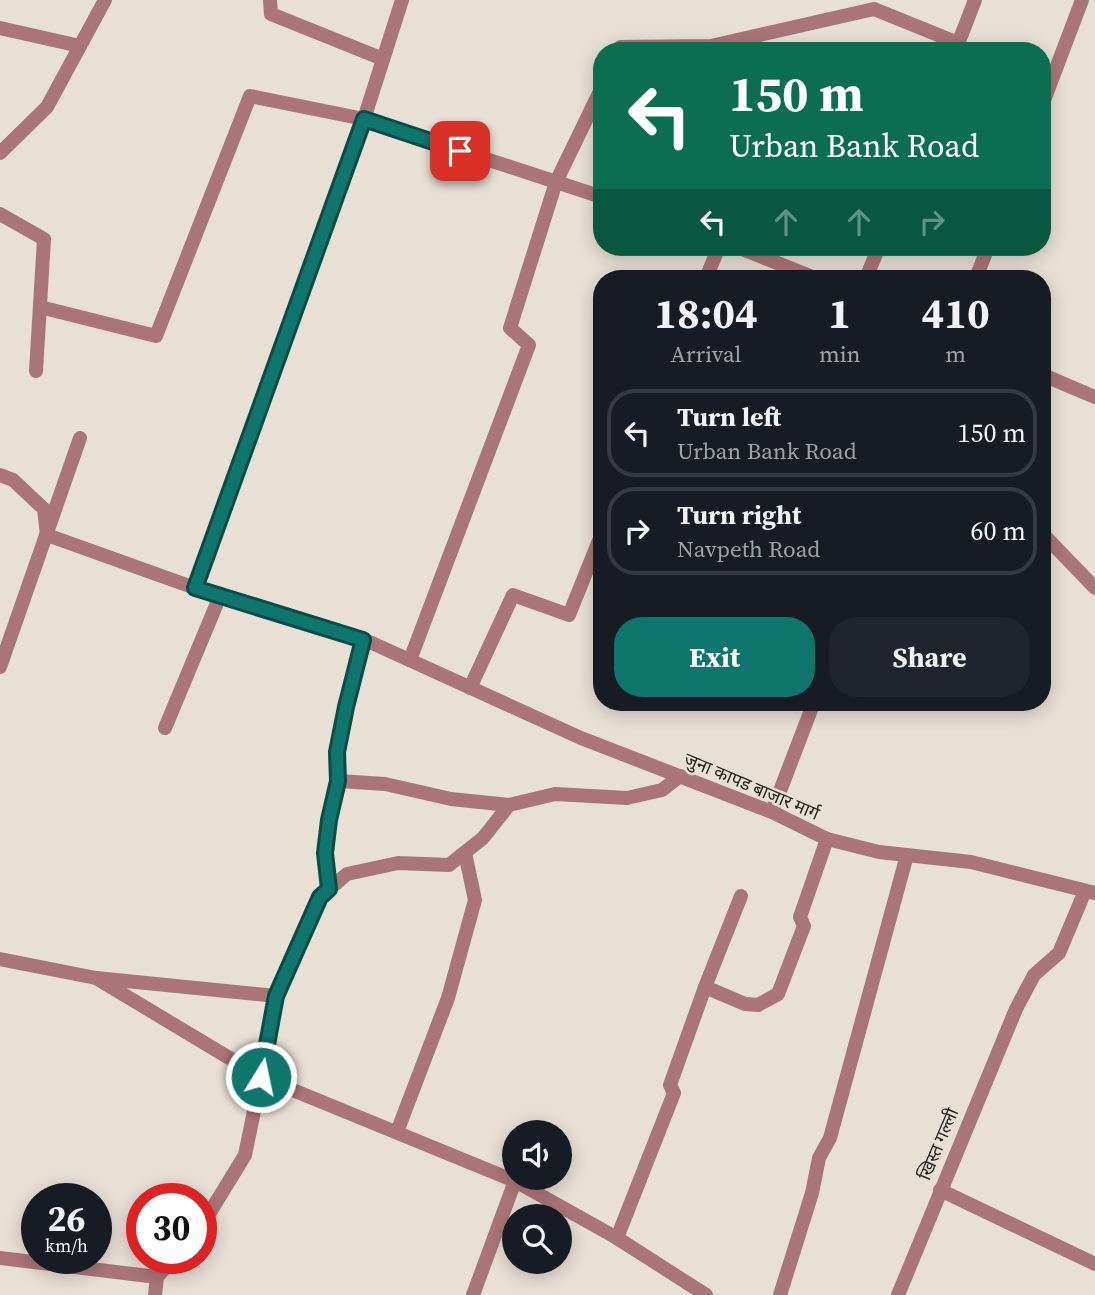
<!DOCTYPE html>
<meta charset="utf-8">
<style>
body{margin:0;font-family:"Source Serif 4","Noto Sans Devanagari",serif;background:#20242c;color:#f1f3f6;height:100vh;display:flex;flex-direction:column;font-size:26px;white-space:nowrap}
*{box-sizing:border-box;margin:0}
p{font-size:23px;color:#9ea1a6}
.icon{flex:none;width:38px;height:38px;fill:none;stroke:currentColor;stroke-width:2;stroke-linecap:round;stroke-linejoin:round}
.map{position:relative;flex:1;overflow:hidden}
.details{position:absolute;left:593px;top:270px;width:458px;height:441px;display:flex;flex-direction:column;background:#171b24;border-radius:28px;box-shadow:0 4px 18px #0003}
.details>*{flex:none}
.guide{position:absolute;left:593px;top:42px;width:458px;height:214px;border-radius:28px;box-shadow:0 4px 18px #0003;background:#0b6e4f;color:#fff;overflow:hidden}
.controls{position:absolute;left:502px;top:1120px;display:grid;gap:14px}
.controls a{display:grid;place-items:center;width:70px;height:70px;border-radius:50%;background:#171b24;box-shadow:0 4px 18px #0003;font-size:35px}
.speed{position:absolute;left:21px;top:1183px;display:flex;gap:14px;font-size:35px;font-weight:700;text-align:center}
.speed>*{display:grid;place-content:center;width:91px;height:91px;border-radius:50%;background:#171b24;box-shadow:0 4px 18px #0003;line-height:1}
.speed small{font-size:18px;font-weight:400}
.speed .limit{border:10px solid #d22;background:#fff;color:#111}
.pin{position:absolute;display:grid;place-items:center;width:60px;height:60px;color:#fff;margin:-30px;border-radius:14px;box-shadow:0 4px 10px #0006}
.me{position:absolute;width:77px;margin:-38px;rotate:10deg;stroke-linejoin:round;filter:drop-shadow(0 0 5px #0008)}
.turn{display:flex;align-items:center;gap:24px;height:147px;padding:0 21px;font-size:32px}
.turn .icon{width:91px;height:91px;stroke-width:2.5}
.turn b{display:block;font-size:49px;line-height:60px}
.lanes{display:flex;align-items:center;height:66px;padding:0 21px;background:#0003;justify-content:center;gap:35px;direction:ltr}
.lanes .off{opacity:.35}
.eta{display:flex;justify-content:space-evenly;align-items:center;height:119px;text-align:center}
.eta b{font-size:42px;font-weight:700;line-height:49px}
.button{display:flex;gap:14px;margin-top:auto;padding:14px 21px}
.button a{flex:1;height:80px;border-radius:28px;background:#0f766e;color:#fff;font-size:28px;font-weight:700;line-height:80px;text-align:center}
.button a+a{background:#20242c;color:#f1f3f6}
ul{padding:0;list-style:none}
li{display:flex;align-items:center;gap:21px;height:88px;margin:0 14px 10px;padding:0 7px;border:4px solid #363941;border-radius:28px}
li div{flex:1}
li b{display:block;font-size:26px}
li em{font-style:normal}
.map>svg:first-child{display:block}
</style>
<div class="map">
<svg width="1095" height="1295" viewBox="0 0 1095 1295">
<rect width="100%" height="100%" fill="#e8dfd5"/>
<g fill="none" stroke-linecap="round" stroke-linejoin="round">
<g stroke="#aa7578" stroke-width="14">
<polyline points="270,0 271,14 383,59"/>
<polyline points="0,28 80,46"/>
<polyline points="956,49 975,0"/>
<polyline points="620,51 621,47 711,46 874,9 958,43"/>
<polyline points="1043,103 1082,0"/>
<polyline points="0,153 47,107 105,0"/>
<polyline points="0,214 44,239 36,371"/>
<polyline points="737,247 815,278"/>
<polyline points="706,278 719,247"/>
<polyline points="866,278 879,247"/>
<polyline points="976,278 988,247"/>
<polyline points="40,307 156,336 250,96 364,119 602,197"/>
<polyline points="1043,375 1095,397"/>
<polyline points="0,475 13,480 44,509 47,535 195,588 372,643 581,738 772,812 827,839 879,852 971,862 1095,893"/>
<polyline points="1043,534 1095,588"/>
<polyline points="195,588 364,119 402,0"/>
<polyline points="410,660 529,345 510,328 556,182 602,87"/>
<polyline points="0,667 80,438"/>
<polyline points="470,688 513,595 569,615 602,533"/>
<polyline points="165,728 220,596"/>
<polyline points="680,776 662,790 627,798 555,794 509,805 483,838 449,865 398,863 347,874 320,897 276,996 261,1077 515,1181 617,1238 706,1295"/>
<polyline points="339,781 385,784 451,799 509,805"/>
<polyline points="772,812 814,702"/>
<polyline points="329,889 325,853 329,820 339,781 337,752 346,707 363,641"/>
<polyline points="0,959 96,978 276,996"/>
<polyline points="96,978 261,1077 245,1155 201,1227"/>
<polyline points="705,987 741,896"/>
<polyline points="397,1132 448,998 475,900 465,853"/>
<polyline points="940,1190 1095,1264"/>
<polyline points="617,1238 674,1093 670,1085 705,987 745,1004 758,1005 778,994 804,926 800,917 827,839"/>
<polyline points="0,1258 157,1277 174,1258"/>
<polyline points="155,1295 157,1277"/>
<polyline points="473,1295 515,1181"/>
<polyline points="780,1295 812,1193 819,1158 830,1138 907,855"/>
<polyline points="898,1295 1016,1009 1034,975 1059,953 1085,891"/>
</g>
</g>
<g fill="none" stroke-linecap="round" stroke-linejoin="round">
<g stroke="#0a4d48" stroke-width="18">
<polyline id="route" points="261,1077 276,996 320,897 329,889 325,853 329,820 338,781 337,752 346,707 363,640 195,588 364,119 460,151"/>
</g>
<use href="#route" stroke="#0f766e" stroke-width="12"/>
</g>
<g text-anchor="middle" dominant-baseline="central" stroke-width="5" stroke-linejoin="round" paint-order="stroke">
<g font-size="18" fill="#24211d" stroke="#e8dfd5">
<text transform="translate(752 786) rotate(23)">जुना कापड बाजार मार्ग</text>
<text transform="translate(938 1144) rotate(-67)">खिस्त गल्ली</text>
</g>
</g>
</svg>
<div class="controls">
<a><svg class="icon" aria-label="sound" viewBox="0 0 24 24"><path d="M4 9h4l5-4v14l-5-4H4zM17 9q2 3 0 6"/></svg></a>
<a><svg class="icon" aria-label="search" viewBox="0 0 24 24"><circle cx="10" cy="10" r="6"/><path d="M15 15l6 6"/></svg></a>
</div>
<div class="speed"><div>26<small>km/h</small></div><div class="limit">30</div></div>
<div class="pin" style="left:460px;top:151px;background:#d93025"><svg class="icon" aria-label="arrive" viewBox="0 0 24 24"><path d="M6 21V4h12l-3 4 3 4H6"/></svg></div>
<svg class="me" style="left:261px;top:1077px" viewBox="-20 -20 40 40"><circle r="17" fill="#0f766e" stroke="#fff" stroke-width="3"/><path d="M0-11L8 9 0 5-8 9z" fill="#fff"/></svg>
<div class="guide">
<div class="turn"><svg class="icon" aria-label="left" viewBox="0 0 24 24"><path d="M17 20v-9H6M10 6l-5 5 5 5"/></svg><div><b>150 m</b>Urban Bank Road</div></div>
<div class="lanes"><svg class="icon" aria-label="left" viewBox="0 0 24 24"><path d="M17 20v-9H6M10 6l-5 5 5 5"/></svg><svg class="icon off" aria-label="ahead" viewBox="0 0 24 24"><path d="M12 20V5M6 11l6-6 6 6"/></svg><svg class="icon off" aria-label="ahead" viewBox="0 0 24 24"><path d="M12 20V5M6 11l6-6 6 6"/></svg><svg class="icon off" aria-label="right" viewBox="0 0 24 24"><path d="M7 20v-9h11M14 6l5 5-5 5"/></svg></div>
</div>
<section class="details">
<div class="eta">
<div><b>18:04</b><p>Arrival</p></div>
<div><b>1</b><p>min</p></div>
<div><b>410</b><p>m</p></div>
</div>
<ul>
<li><svg class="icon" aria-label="left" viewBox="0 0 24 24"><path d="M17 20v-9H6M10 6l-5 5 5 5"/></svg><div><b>Turn left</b><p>Urban Bank Road</p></div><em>150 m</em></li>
<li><svg class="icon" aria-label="right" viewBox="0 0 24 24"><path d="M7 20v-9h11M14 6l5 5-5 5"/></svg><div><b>Turn right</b><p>Navpeth Road</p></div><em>60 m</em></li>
</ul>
<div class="button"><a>Exit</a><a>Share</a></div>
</section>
</div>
